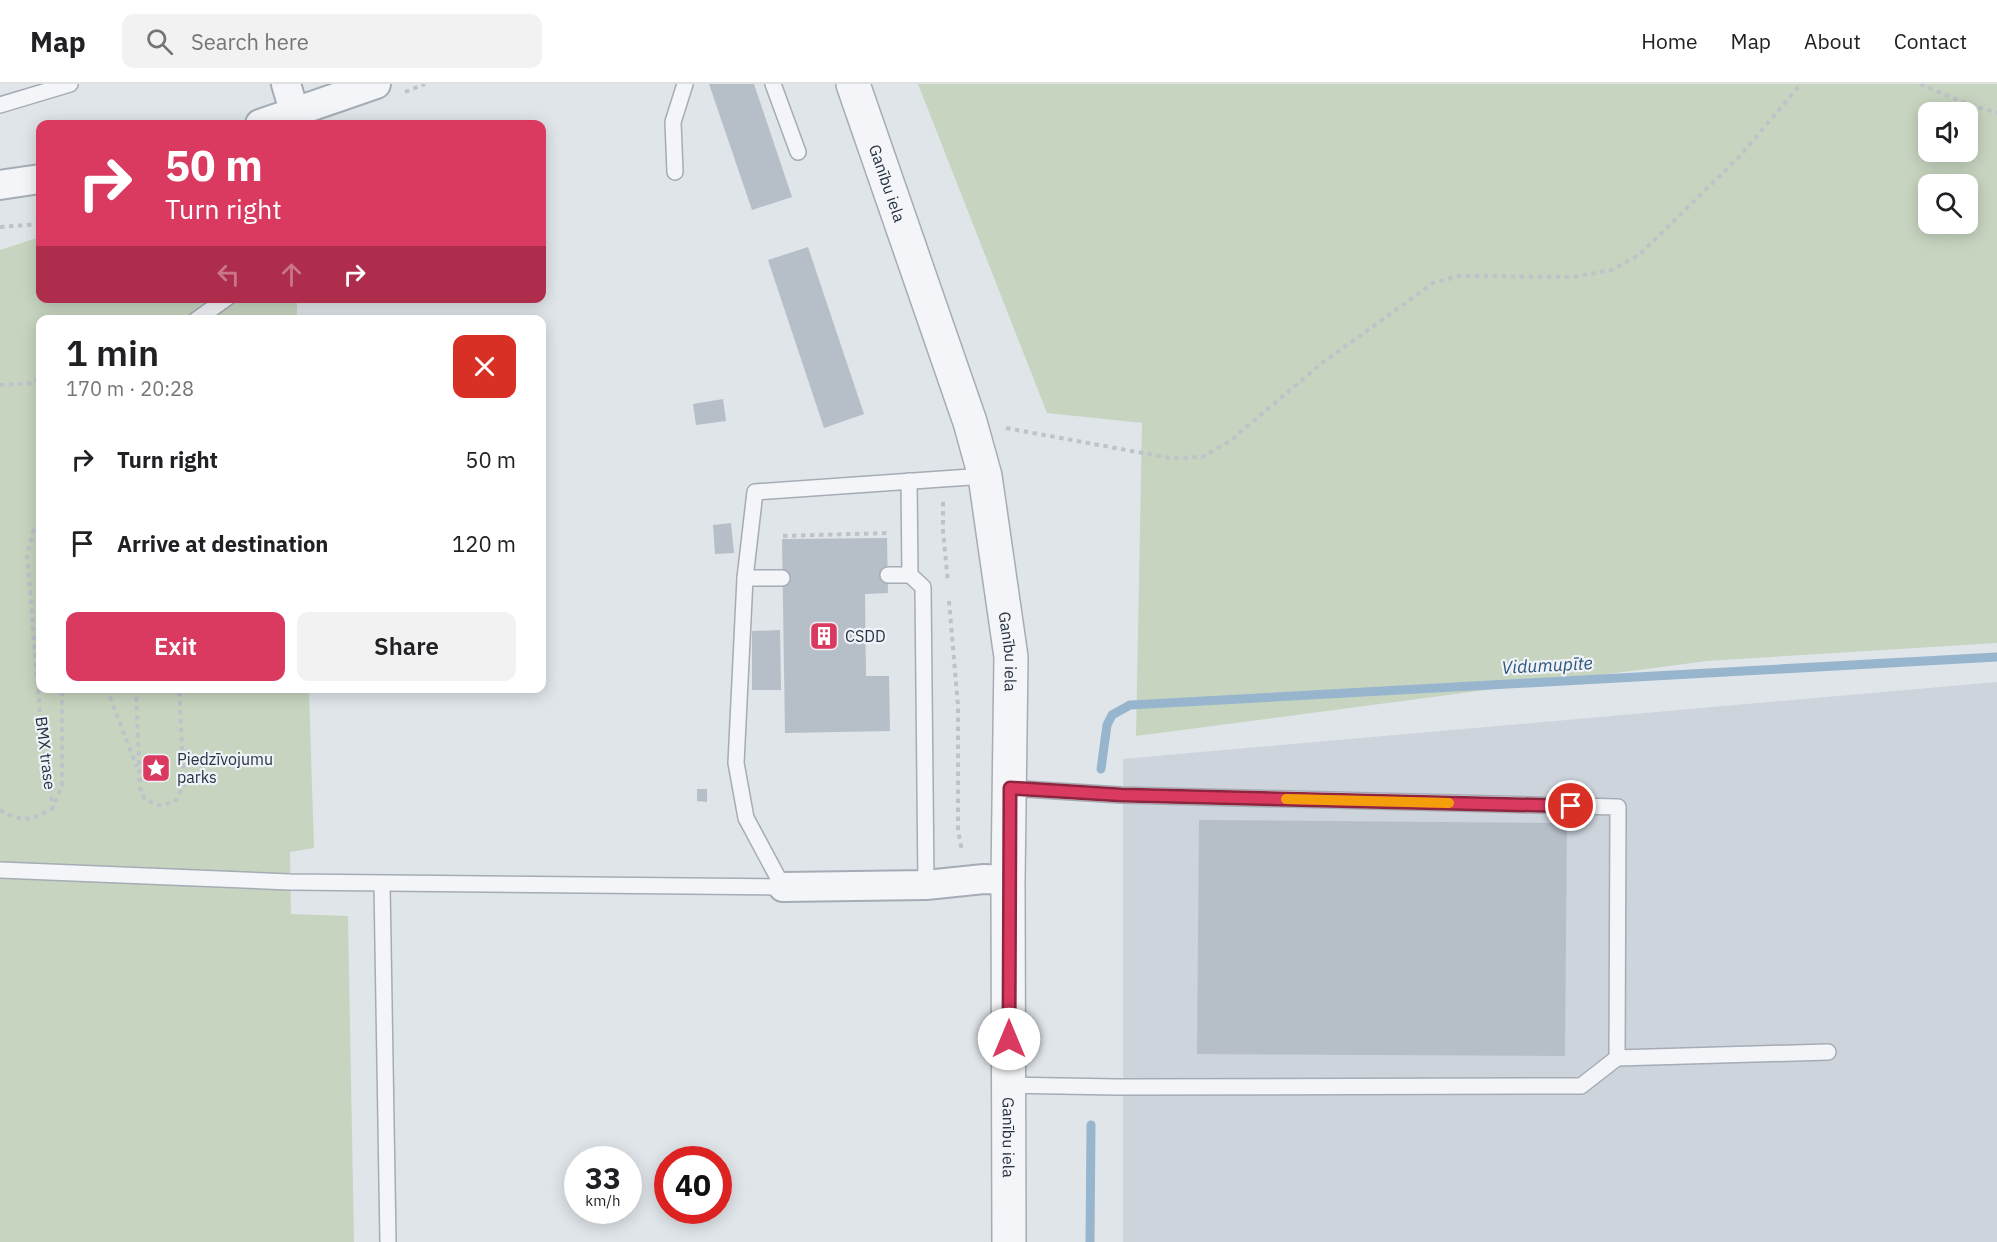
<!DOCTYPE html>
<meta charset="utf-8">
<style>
body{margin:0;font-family:"IBM Plex Sans",sans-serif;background:#f2f2f2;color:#202124;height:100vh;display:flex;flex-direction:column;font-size:22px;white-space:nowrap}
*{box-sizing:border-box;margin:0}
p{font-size:20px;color:#757577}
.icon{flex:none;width:33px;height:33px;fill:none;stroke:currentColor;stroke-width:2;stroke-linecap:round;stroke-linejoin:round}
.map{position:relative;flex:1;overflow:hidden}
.sheet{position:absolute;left:36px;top:231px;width:510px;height:378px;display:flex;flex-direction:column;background:#fff;border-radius:12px;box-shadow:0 3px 15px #0003}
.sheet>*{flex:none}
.guide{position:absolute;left:36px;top:36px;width:510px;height:183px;border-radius:12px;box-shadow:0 3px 15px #0003;background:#da3960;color:#fff;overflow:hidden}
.tools{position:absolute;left:1918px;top:18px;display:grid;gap:12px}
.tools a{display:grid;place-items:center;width:60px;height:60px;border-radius:12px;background:#fff;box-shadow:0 3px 15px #0003;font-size:30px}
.speed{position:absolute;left:564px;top:1062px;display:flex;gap:12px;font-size:30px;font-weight:700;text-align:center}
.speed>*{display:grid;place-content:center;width:78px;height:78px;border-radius:50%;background:#fff;box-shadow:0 3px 15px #0003;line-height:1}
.speed small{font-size:15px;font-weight:400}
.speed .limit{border:9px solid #d22;background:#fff;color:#111}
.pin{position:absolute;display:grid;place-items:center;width:51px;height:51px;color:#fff;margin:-26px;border:3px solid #fff;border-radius:50%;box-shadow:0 2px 6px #0007}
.me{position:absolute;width:66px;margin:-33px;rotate:0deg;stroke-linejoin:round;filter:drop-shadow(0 0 4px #0008)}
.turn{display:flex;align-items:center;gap:21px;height:126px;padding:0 30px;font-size:27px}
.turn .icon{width:78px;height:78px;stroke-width:2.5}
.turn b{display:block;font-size:42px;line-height:51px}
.lanes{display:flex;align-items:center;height:57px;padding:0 30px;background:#0003;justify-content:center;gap:30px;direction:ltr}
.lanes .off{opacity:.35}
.round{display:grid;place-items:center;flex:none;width:63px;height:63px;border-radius:12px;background:#f2f2f2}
.overview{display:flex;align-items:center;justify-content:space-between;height:102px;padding:0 30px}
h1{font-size:36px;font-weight:600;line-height:45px}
.button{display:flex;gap:12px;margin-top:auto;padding:12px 30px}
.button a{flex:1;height:69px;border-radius:12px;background:#da3960;color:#fff;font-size:24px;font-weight:600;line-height:69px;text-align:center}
.button a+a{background:#f2f2f2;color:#202124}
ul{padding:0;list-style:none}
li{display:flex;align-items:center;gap:18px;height:84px;padding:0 30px}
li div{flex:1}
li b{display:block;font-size:22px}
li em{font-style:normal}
header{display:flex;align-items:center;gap:36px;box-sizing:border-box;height:84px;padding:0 30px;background:#fff;border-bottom:2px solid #e0e0e0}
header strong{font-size:28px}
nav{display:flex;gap:33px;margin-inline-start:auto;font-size:21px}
.search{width:420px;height:54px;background:#f2f2f2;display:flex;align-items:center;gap:15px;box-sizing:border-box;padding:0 21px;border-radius:12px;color:#757577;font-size:22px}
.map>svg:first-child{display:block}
</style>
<header>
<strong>Map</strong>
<div class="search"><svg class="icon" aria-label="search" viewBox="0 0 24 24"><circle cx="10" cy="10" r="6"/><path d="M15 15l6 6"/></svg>Search here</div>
<nav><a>Home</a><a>Map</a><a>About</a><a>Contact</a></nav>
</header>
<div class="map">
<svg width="1997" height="1158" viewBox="0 0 1997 1158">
<rect width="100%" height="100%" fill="#e0e5ea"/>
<polygon fill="#cdd4dc" points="1997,598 1997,1158 1123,1158 1123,675"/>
<g fill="#c7d5c0" fill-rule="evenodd">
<path d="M918 0H1997V559L1707 577 1136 652 1142 339 1047 329ZM1929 28H1968V68H1929ZM1929 100H1968V140H1929Z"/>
<polygon points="40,153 40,214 297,215 297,235 40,236 40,604 309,605 314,764 290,768 291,830 348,832 354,1158 0,1158 0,166"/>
</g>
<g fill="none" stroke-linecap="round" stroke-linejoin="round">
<g stroke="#97b6cd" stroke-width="9">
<polyline points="1101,685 1107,641 1112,631 1130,621 1997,573"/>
<polyline points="1090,1158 1091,1041"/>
</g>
</g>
<g fill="#b6bec8">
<polygon points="709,0 754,0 792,113 752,126"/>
<polygon points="808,163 864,330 824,344 768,176"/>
<polygon points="723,315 726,337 696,341 693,320"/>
<polygon points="731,439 734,469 715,470 713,441"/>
<polygon points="887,454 888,509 865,510 866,592 889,592 890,647 785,649 782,455"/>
<polygon points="780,546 781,606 752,606 752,547"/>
<polygon points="697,705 707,705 707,718 697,717"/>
<polygon points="1199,736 1567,739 1565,972 1197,970"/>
</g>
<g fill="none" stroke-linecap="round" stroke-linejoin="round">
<g stroke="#a5acb5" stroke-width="18">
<g id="service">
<polyline points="773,0 798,68"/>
<polyline points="0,21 70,0"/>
<polyline points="675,88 673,38 685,0"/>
<polyline points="196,236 227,214"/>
<polyline points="909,397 910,491"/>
<polyline points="888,491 910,491 923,503 926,801"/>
<polyline points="745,494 782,494"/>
<polyline points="1009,704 1121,711 1618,723 1617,974 1828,968"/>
<polyline points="0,786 290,798 783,803 746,734 736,679 745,494 755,408 985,392"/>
<polyline points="382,800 388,1158"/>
<polyline points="1009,1001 1117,1003 1581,1002 1617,974"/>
</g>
</g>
<g stroke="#a5acb5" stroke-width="32">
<g id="minor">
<polyline points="286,0 295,30"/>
<polyline points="260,40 376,0"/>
<polyline points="0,101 40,95"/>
<polyline points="783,803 926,801 984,795 1008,796"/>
</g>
</g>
<g stroke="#a5acb5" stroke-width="36">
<g id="tertiary">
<path id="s1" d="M853 0 970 338 985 392 1011 573 1008 796 1009 1158"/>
</g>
</g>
<g stroke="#bec3c9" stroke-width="4" stroke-dasharray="4.5 4.5" stroke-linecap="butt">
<polyline points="1920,0 1968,20 1997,29"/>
<polyline points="405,8 425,0"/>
<polyline points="0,143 40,140"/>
<polyline points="0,301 34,299 40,293"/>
<polyline points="1006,344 1170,374 1202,373 1230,357 1322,279 1433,199 1459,192 1574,193 1611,186 1639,171 1739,73 1801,0"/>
<polyline points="943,418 943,447 948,498"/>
<polyline points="40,438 33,447 27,471 42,654 53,724"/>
<polyline points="783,452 888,449"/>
<polyline points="949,517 958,622 958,746 962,767"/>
<polyline points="109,604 109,611 137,683"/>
<polyline points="136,604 140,704 145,716 162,722 176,716 184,701 179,604"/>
<path d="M0 726C25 739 28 737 53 724L62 701V604"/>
</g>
<use href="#service" stroke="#f3f5f8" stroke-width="15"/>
<use href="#minor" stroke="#f3f5f8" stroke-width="28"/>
<use href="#tertiary" stroke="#f3f5f8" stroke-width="33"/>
</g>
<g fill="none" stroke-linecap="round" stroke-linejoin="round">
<g stroke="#8e253e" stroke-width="15">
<polyline id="route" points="1009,955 1010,704 1121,711 1571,722"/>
</g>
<use href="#route" stroke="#da3960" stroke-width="10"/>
<polyline stroke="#f59e0b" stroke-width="10" points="1286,715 1449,719"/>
</g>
<defs>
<g id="building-square" transform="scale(1.5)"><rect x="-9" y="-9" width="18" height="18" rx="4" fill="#da3960" stroke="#eff3f7"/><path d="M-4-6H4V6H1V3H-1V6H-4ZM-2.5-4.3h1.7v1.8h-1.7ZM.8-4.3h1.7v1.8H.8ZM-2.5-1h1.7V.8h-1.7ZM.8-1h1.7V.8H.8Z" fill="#fff"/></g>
<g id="sight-square" transform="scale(1.5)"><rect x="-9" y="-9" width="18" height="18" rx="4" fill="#da3960" stroke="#eff3f7"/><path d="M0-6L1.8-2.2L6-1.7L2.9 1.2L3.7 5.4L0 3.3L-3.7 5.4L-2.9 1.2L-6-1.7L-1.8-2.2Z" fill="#fff"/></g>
</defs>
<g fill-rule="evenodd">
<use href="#building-square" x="824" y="552"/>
<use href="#sight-square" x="156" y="684"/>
</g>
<g text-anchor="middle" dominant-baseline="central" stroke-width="4.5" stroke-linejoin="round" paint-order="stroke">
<g font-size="16" fill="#273343" stroke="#eff3f7">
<text stroke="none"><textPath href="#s1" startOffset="105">Ganību iela</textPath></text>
<text stroke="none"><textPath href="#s1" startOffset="591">Ganību iela</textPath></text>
<text transform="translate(46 669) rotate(83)">BMX trase</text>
<text stroke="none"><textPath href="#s1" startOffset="1077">Ganību iela</textPath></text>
</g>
<g font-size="16" fill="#273343" stroke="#eff3f7" text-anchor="start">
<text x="845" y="552">CSDD</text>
<text x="177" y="675">Piedzīvojumu<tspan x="177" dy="18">parks</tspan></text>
</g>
<g font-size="18" font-style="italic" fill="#2d577b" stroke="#eff3f7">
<text transform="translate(1547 581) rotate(-3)">Vidumupīte</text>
</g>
</g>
</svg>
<div class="tools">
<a><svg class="icon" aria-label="sound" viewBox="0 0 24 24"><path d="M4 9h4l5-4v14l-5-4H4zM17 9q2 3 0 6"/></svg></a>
<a><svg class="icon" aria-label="search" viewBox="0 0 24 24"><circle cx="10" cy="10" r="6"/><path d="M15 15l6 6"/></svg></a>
</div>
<div class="speed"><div>33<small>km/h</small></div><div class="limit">40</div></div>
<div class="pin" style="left:1571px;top:722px;background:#d93025"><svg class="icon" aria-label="arrive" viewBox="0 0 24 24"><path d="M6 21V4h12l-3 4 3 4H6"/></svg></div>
<svg class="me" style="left:1009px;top:955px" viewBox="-20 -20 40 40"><circle r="19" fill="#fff"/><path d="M0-13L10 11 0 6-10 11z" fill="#da3960"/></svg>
<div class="guide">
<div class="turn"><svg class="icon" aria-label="right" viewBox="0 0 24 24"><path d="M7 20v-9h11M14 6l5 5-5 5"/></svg><div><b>50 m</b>Turn right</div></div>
<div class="lanes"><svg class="icon off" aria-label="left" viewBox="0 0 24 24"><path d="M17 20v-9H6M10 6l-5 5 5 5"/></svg><svg class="icon off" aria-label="ahead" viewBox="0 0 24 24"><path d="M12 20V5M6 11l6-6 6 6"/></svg><svg class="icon" aria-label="right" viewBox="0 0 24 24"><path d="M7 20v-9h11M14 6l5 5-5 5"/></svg></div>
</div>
<section class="sheet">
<div class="overview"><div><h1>1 min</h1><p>170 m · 20:28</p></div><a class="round" style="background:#d93025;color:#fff"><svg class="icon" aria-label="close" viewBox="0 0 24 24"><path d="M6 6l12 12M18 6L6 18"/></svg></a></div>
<ul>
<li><svg class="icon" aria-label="right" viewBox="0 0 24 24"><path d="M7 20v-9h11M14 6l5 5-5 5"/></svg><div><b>Turn right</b></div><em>50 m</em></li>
<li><svg class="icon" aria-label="arrive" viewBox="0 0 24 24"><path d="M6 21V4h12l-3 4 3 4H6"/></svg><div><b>Arrive at destination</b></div><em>120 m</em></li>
</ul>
<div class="button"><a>Exit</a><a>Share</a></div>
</section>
</div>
